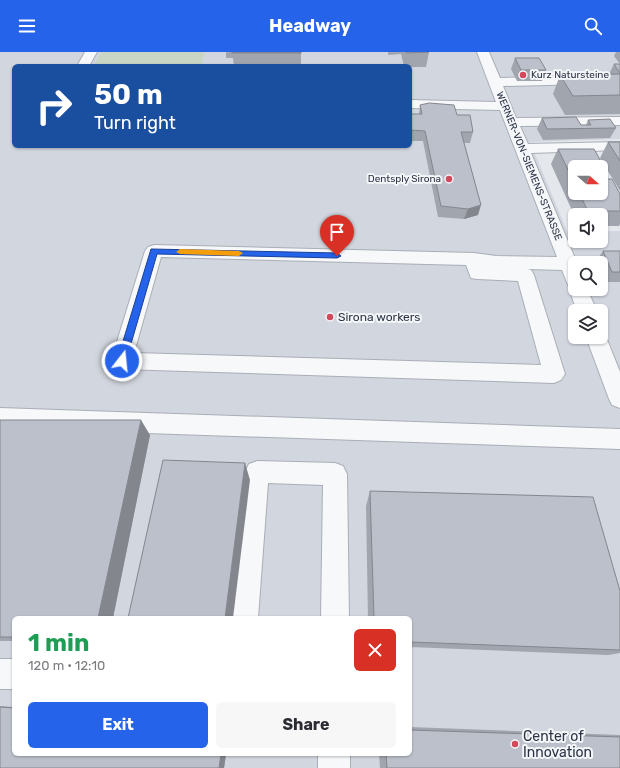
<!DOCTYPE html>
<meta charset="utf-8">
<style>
body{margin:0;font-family:Rubik,sans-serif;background:#f7f7f7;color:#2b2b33;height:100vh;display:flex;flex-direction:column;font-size:15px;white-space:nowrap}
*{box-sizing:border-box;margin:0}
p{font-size:13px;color:#7c7c81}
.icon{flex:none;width:22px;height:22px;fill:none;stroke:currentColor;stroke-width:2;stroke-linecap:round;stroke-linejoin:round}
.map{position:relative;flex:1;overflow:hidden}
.details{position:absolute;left:12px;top:564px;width:400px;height:140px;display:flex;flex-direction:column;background:#fff;border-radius:6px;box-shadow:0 1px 3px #0004}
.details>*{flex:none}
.hud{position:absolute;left:12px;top:12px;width:400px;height:84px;border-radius:6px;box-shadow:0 1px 3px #0004;background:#1a4fa0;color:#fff;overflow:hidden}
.needle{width:26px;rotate:111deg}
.tools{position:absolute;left:568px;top:108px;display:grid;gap:8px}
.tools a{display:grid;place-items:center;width:40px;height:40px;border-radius:6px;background:#fff;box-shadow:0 1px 3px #0004;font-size:20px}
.pin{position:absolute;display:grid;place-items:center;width:34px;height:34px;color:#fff;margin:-41px -17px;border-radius:50% 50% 50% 0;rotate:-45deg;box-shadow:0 0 4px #0007}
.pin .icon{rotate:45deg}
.me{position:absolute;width:44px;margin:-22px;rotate:16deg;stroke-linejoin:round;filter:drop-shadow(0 0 3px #0008)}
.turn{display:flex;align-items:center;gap:14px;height:84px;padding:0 16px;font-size:18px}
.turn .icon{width:52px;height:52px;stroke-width:2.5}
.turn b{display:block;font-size:28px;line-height:34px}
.round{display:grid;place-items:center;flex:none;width:42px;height:42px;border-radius:6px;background:#f7f7f7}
.summary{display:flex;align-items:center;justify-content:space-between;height:68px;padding:0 16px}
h1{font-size:24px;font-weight:700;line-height:30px;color:#1e9e55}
.button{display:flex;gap:8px;margin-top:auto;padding:8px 16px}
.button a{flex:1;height:46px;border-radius:6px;background:#2563eb;color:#fff;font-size:16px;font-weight:700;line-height:46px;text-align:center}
.button a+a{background:#f7f7f7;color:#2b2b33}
header{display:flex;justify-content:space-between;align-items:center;height:52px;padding:0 16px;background:#2563eb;color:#fff;font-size:18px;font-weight:700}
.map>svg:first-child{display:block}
</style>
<header><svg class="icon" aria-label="menu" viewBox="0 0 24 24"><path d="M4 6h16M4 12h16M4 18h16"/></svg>Headway<svg class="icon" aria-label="search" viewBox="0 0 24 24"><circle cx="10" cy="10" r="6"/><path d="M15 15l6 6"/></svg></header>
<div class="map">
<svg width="620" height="716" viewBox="0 0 620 716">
<rect width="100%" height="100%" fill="#e4e7ec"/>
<path fill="#d2d6de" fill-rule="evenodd" d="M0 0H620V87L530 90 567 179H575V189H601V179H620V716H0ZM14 14H410V94H14ZM575 211H601V237H575ZM575 259H601V285H575ZM14 566H410V702H14Z"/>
<polygon fill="#c9d6c5" points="101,0 205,0 201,14 94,14"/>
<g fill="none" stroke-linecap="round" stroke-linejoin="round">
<g stroke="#a9aeb7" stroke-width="2">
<g id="minor">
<polygon points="85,0 97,0 89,14 77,14"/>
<path d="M477 0H489L500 26 588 24 593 25 594 28 593 31 588 32 503 34 516 66 620 65V73L520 74 528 92 620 90V98L531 101 577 211H575V237H587L597 259H577L569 237 571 233H568L562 218 527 217 531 218 534 223 565 322 561 328 554 331 121 317 114 315 111 309 145 199 148 195 154 193 474 201 496 204 557 205 500 58 410 56V48L496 50ZM161 205 466 213 471 226 477 227 518 229 541 313 134 301Z"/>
<polygon points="601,279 606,285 620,320 620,356 612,353 609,347 586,285 601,285"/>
<polygon points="0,356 620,377 620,397 0,376"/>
<polygon points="257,409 335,411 343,414 347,422 349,566 321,566 323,433 268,431 258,566 230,566 245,420 249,412"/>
<rect x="0" y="607" width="14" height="30"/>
<rect x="318" y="702" width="32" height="14"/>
</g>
</g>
<use href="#minor" fill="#f7f8fa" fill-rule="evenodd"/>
</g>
<g fill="#a1a5ae" fill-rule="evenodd">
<polygon points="226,0 301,0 301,14 234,14 233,6 226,6"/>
<polygon points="388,0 429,0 426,15 410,15 410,14 404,14 401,2 388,3"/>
<polygon points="616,0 620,0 620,21 620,12 614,4"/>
<polygon points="515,6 546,18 542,29 517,29 511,17"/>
<polygon points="614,12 620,21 620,62 565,63 553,42 560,23 609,22"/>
<polygon points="420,53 457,63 473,80 470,91 464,91 478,163 464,167 438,165 423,89 410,89 410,62 419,62"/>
<polygon points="542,66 581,73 586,73 588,68 616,76 610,86 543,88 537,77"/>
<polygon points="608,90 620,90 620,139 600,106"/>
<path d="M558 97 607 120 605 124 606 127 620 142V172L619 174H601V163H575V165L551 112ZM575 115 601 141H575Z"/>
<polygon points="603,199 620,199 620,230 605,230 601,220 601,211 597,211 596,209"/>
<polygon points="0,368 150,383 113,566 14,566 14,589 0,589"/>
<polygon points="370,439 620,539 620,601 608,603 410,595 410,566 368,566 366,454"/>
<polygon points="0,654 14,655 14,702 226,702 224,716 0,716"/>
<polygon points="410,675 620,683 620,716 380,716 379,702 410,702"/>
</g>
<g fill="#83868d">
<polygon points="481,153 478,163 464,167 468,157"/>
<polygon points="141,368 150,383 113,566 98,566"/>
<polygon points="245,411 250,428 233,566 225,566"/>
<polygon points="221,702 226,702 224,716 219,716"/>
</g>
<g fill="#bbc0ca" stroke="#83868d">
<rect x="232" y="0" width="69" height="1"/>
<polygon points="406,0 429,0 406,1"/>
<polygon points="515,6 539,6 546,18 521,18"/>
<polygon points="614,12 620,12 620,21"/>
<polygon points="620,22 620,43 573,44 560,23"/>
<polygon points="429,51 454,53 457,63 470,63 473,80 461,80 481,153 468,157 441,154 425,79 410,78 410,62 422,62 420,53"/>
<polygon points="576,65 581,73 591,73 588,68 610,67 616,76 547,77 542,66"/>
<polygon points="608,90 620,90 620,109"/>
<polygon points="558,97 594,97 607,120 602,120 606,127 612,127 620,142 620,159 588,159 579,141 601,141 601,115 575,115 575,132"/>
<polygon points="603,199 620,199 620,220 612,220"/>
<polygon points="0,368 141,368 98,566 14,566 14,585 0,585"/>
<polygon points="163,408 245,411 225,566 128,566"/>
<polygon points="370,439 593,445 620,539 620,598 410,590 410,566 374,566"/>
<polygon points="0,655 14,656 14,702 221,702 219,716 0,716"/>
<polygon points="410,678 620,685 620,716 387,716 386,702 410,702"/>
</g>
<polygon fill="#2563eb" stroke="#184099" points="151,197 337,201 341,204 337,206 157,202 126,309 122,312 117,309"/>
<polygon fill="#f59e0b" points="180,197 239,199 243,201 239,204 180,202 176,200"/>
<g fill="#d1495b" stroke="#f4f6f9" stroke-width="1.5">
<circle cx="523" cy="23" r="4"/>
<circle cx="449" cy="127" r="4"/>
<circle cx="330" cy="265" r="4"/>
<circle cx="515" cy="692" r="4"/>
</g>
<g text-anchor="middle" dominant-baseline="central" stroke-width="4" stroke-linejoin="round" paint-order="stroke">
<g font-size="10" fill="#2b3445" stroke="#f4f6f9" text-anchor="start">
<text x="531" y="23">Kurz Natursteine</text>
<text x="441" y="127" text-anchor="end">Dentsply Sirona</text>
</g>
<g font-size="10" fill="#2b3445" stroke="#f4f6f9">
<text transform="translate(529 114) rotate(68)">WERNER-VON-SIEMENS-STRASSE</text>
</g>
<g font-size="12" fill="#2b3445" stroke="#f4f6f9" text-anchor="start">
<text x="338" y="265">Sirona workers</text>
</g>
<g font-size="14" fill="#2b3445" stroke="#f4f6f9" text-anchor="start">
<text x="523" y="684">Center of<tspan x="523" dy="16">Innovation</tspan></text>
</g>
</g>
</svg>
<div class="tools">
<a><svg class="needle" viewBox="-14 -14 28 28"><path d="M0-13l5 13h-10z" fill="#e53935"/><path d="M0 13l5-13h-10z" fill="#7c7c81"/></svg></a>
<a><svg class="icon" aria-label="sound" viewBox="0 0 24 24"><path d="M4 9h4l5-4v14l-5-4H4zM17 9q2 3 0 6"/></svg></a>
<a><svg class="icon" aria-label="search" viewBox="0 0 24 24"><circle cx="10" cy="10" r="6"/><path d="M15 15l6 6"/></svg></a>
<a><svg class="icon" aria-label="layers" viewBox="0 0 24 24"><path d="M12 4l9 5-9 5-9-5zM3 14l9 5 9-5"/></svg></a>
</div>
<div class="pin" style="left:337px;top:204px;background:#d93025"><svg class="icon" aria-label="arrive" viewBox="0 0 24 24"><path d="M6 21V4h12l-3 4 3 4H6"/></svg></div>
<svg class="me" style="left:122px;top:309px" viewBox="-20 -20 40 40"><circle r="17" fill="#2563eb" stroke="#fff" stroke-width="3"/><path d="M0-11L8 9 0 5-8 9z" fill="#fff"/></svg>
<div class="hud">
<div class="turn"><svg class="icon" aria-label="right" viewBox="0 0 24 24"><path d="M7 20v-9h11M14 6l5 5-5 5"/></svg><div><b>50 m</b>Turn right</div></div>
</div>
<section class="details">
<div class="summary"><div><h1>1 min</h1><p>120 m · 12:10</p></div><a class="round" style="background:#d93025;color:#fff"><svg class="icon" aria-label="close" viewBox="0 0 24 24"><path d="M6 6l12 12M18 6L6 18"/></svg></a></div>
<div class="button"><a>Exit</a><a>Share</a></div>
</section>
</div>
